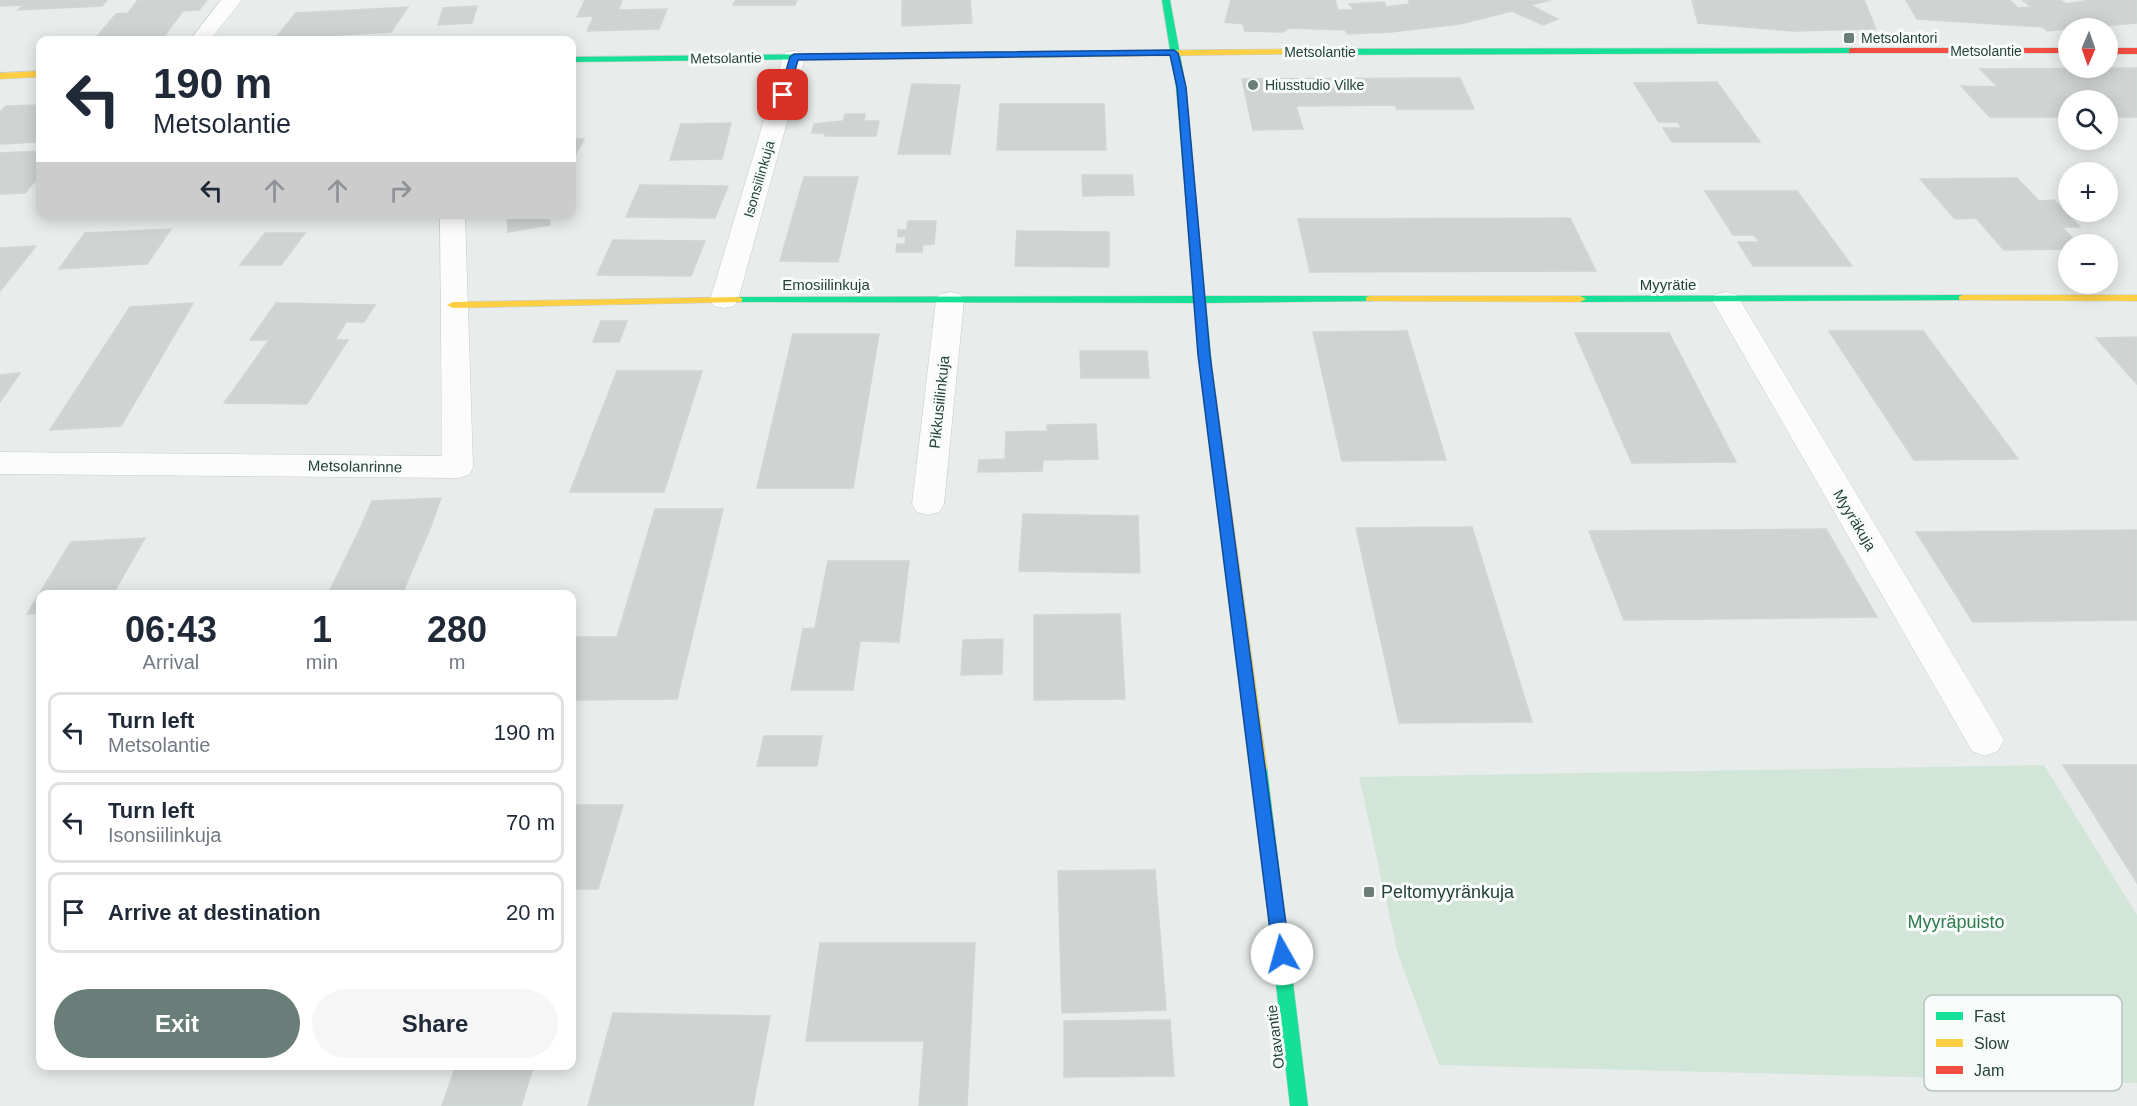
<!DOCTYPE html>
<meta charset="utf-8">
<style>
body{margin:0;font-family:Arial,sans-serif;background:#f6f6f7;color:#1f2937;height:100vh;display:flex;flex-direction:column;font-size:22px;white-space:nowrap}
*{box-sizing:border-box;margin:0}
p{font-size:20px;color:#747a83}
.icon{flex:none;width:33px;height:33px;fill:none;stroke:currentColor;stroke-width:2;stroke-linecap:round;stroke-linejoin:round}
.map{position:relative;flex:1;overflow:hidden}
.sheet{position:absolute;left:36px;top:590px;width:540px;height:480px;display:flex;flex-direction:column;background:#fff;border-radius:12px;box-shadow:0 3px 15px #0003}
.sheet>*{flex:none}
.top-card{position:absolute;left:36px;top:36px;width:540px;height:183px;border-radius:12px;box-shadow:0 3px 15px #0003;background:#fff;color:#1f2937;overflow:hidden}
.needle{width:39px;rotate:182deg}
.fabs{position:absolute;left:2058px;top:18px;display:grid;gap:12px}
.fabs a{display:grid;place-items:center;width:60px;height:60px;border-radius:50%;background:#fff;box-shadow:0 3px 15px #0003;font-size:30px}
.pin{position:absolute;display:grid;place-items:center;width:51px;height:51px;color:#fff;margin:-26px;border-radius:12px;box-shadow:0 3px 9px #0006}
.me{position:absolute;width:66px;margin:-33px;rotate:353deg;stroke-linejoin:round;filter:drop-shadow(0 0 4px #0008)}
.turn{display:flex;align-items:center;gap:21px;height:126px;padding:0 18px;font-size:27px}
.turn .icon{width:78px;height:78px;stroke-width:2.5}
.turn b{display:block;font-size:42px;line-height:51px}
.lanes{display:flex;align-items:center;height:57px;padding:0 18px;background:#0003;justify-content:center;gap:30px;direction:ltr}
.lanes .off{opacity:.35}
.eta{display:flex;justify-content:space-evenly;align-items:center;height:102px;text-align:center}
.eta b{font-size:36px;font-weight:800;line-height:42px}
.action{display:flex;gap:12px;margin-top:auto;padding:12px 18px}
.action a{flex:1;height:69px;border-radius:36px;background:#697e78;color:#fff;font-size:24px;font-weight:800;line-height:69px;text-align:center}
.action a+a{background:#f6f6f7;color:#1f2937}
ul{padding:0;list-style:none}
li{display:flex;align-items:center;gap:18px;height:81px;margin:0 12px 9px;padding:0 6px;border:3px solid #e0e1e3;border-radius:12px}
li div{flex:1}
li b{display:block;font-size:22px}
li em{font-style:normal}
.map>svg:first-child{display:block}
</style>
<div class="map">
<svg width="2137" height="1106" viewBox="0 0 2137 1106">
<rect width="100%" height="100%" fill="#e8edeb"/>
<polygon fill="#d1e6d8" points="2044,765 2137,915 2137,1083 1439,1065 1398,954 1359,777"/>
<g fill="#cfd4d2" stroke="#d1d6d4" stroke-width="1.5">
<polygon points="0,0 107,0 102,6 18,10 24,5 0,6"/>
<polygon points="138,0 207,0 199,10 183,11 161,40 94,40 116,14 128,13"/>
<polygon points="585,0 622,0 618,10 667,9 659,29 587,31 594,16 577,17"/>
<polygon points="736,0 797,0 795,5 733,5"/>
<polygon points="902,0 970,0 972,23 902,26"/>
<polygon points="1231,0 1335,0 1338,10 1354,10 1349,4 1384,2 1386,7 1410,4 1408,0 1551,0 1530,5 1558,19 1543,25 1512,11 1460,24 1391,32 1348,34 1345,30 1289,28 1282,32 1245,31 1243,24 1225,22"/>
<polygon points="1692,0 1864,0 1876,29 1793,31 1698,23"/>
<polygon points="1906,0 2010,0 2018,8 2032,7 2023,1 2060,0 2067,4 2090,0 2137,0 2137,23 2047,31 2043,27 1917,19"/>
<polygon points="477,6 472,23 438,25 443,8"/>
<polygon points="408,7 391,32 275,39 296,13"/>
<polygon points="2137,68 2137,117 2108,117 2108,100 2068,100 2068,117 1990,117 1961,86 1998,87 1980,69"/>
<polygon points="1460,78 1474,109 1397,109 1395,105 1296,106 1303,129 1253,130 1242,79"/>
<polygon points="1717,82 1760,142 1672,142 1663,128 1682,128 1678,122 1659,122 1634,83"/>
<polygon points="912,84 960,85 950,154 898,154"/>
<polygon points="1000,104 1104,104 1106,150 997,150"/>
<polygon points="40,105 40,139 38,142 0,144 0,112 6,106"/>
<polygon points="845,114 865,114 864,121 879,121 876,136 825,136 825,133 812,133 814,124 843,121"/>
<polygon points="731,123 722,159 670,160 681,124"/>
<polygon points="572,139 584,139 574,158 572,158"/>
<polygon points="40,151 40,175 25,193 0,194 0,153"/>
<polygon points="1082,175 1132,175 1134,195 1083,196"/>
<polygon points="804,177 858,177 838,262 780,261"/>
<polygon points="2017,178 2039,201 2054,200 2080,227 2062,227 2078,244 2068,244 2068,249 2004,250 1976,218 1955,219 1920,179"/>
<polygon points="640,185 728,186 715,218 626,217"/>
<polygon points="1705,191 1797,191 1852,266 1753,266 1738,242 1759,242 1754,235 1733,235"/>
<polygon points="507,214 549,214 550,225 508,232"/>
<polygon points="1570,218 1596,271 1310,272 1298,219"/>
<polygon points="908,221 936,221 934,244 923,245 922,252 896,252 897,244 905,244 906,236 898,237 898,230 907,230"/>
<polygon points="171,229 147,264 59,269 85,233"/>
<polygon points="1017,231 1109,232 1109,267 1015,266"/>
<polygon points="265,233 305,233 281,265 240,265"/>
<polygon points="613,240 705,241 691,276 597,275"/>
<polygon points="36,246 0,291 0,248"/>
<polygon points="193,303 121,426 50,430 130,307"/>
<polygon points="276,303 375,305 364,322 346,322 335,340 348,340 307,404 224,403 269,340 250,340"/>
<polygon points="601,321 627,321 619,342 593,342"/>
<polygon points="1407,331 1446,460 1342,461 1313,332"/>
<polygon points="1829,331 1923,331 2018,459 1914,460"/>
<polygon points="1575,333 1669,333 1736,462 1632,463"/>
<polygon points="793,334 879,334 853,488 757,488"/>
<polygon points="2137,337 2137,384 2096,338"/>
<polygon points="1080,351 1147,351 1149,378 1081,378"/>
<polygon points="617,371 702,371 664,492 570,492"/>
<polygon points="20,373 0,402 0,375"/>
<polygon points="1096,424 1098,459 1043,460 1042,471 978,472 979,460 1005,459 1006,432 1047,431 1047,425"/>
<polygon points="441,498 431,526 360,529 372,501"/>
<polygon points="655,509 723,509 677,699 572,700 572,637 617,637"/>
<polygon points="1023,514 1138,516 1140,573 1019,571"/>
<polygon points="431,526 402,594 328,594 360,529"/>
<polygon points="1472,527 1532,722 1399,723 1356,528"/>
<polygon points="1826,529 1877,617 1624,620 1589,531"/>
<polygon points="2137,530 2137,620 1973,622 1916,532"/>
<polygon points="145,538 113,594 40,594 40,613 27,614 71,542"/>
<polygon points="828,561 909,561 899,642 860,641 853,690 791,690 803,629 815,628"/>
<polygon points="1120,614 1125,699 1034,700 1034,615"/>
<polygon points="1003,639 1002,674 961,675 963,640"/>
<polygon points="764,736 822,736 817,766 757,766"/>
<polygon points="2063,765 2137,765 2137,883"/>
<polygon points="572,805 623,805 598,889 572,889"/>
<polygon points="1155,870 1166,1010 1062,1013 1058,871"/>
<polygon points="820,943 975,943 967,1106 919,1106 924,1041 806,1041"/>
<polygon points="613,1013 770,1016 753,1106 588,1106"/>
<polygon points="1170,1020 1174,1076 1064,1077 1064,1021"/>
<polygon points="456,1065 534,1065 521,1106 442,1106"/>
</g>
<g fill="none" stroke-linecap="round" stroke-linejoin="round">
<g stroke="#c5cac8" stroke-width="1">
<g id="street">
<polygon points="221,0 242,0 210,40 190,40"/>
<polygon points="794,51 802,52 805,57 738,300 734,306 724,308 714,306 710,300 783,57 786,52"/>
<polygon points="440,214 465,214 473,467 469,475 458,478 0,474 0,452 442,456"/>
<polygon points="950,292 960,294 964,300 944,504 939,512 928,515 917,512 912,504 936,300 940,294"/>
<polygon points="1726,292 1736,294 1740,300 1998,729 2004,740 1998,751 1985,756 1972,751 1712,300 1716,294"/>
</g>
</g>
<g stroke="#c3cbc8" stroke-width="1">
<g id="fast">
<polygon points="1162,0 1170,0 1186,87 1205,296 1370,296 1374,297 1374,301 1206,303 1212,367 1206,371 1200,367 1195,303 734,302 734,298 738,297 1194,296 1176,87"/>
<polygon points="1852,48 1855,49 1855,53 1293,55 1289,52 1293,49"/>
<polygon points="990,52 993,53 993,57 572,62 572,57"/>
<polygon points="1963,295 1967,296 1967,300 1580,302 1574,299 1580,296"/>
<polygon points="1259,761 1265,763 1267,768 1308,1106 1290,1106 1251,768 1253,763"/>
</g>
</g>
<g stroke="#c3cbc8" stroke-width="1">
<g id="slow">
<polygon points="1293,49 1296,50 1296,54 990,58 986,55 990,52"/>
<polygon points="40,71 40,77 0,79 0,73"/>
<polygon points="1963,295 2137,295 2137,301 1959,300 1959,296"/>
<polygon points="1370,296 1580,296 1586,299 1580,302 1366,301 1366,297"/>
<polygon points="738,297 742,298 742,302 453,308 447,305 453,302"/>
<polygon points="1206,363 1212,367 1267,768 1265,773 1259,775 1253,773 1251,768 1200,367"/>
</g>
</g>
<g stroke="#c3cbc8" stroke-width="1">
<g id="jam">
<polygon points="1852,48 2068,48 2068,53 1849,53 1849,49"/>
<rect x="2108" y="48" width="29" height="6"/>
</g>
</g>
<use href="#street" fill="#fcfcfc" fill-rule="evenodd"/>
<use href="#fast" fill="#16e098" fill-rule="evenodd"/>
<use href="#slow" fill="#ffcf43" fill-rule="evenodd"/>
<use href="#jam" fill="#f24e42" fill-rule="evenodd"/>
</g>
<polygon fill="#1a73e8" stroke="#114b97" stroke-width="1.5" points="1174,50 1178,53 1186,87 1210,355 1290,954 1288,960 1282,962 1275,960 1273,954 1198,355 1177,87 1170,55 798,60 788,95 783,98 779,95 790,57 794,54"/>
<g fill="#697e78" stroke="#f7fbf9" stroke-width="2">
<rect x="1843" y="32" width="12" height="12" rx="3"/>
<circle cx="1253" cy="85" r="6"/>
<rect x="1363" y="886" width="12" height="12" rx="3"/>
</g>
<g text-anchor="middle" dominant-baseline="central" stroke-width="6" stroke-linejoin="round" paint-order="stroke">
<g font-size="14" fill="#24423a" stroke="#f7fbf9" text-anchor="start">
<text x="1861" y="38">Metsolantori</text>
<text x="1265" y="85">Hiusstudio Vilke</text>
</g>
<g font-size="14" fill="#24423a" stroke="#f7fbf9">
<text x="1986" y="51">Metsolantie</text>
<text x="1320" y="52">Metsolantie</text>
<text transform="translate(726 58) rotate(-1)">Metsolantie</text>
<text transform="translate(759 179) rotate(-74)">Isonsiilinkuja</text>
</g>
<g font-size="15" fill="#24423a" stroke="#f7fbf9">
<text x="826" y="284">Emosiilinkuja</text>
<text x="1668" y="284">Myyrätie</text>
<text transform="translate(939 402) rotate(-84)">Pikkusiilinkuja</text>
<text transform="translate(355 466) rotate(1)">Metsolanrinne</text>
<text transform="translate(1855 520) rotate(59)">Myyräkuja</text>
<text transform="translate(1275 1037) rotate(-97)">Otavantie</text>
</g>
<g font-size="18" fill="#24423a" stroke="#f7fbf9" text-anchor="start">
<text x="1381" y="892">Peltomyyränkuja</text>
</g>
<g font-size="18" fill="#2d7a4b" stroke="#f7fbf9">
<text x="1956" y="922">Myyräpuisto</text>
</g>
</g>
<rect x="1924" y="995" width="198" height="96" rx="9" fill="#f7fbf9" stroke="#b8c4c0" stroke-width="1.5"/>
<rect x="1936" y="1012" width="27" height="8" fill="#16e098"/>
<rect x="1936" y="1039" width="27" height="8" fill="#ffcf43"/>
<rect x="1936" y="1066" width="27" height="8" fill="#f24e42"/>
<g font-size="16" fill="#24423a">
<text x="1974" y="1022">Fast</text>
<text x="1974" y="1049">Slow</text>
<text x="1974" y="1076">Jam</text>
</g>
</svg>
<div class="fabs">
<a><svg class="needle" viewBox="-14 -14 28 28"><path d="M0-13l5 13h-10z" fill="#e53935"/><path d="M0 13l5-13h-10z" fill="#747a83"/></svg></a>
<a><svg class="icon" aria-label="search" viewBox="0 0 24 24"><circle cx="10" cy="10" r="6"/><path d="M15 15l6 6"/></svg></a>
<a>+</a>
<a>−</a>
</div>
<div class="pin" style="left:783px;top:95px;background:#d93025"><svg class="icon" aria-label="arrive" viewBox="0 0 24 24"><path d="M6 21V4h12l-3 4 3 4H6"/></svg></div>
<svg class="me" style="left:1282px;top:954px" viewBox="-20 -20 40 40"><circle r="19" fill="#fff"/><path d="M0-13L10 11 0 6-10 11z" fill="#1a73e8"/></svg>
<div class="top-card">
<div class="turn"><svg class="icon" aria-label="left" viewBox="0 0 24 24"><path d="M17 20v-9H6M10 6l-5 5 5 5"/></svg><div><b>190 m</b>Metsolantie</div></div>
<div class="lanes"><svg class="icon" aria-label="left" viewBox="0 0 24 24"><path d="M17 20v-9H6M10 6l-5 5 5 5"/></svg><svg class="icon off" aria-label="ahead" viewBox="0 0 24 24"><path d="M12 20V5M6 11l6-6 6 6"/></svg><svg class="icon off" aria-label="ahead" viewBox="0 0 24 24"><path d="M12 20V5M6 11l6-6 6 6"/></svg><svg class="icon off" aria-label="right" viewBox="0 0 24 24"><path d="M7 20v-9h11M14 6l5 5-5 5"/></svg></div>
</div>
<section class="sheet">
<div class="eta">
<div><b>06:43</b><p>Arrival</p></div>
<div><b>1</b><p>min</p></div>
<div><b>280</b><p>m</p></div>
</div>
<ul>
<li><svg class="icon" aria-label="left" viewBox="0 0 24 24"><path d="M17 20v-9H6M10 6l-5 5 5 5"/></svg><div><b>Turn left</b><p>Metsolantie</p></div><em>190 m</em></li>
<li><svg class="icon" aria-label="left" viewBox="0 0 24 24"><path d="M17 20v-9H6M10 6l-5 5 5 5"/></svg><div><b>Turn left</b><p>Isonsiilinkuja</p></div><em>70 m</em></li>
<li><svg class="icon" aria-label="arrive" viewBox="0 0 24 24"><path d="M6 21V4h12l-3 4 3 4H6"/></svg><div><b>Arrive at destination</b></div><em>20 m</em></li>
</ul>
<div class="action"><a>Exit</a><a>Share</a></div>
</section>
</div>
